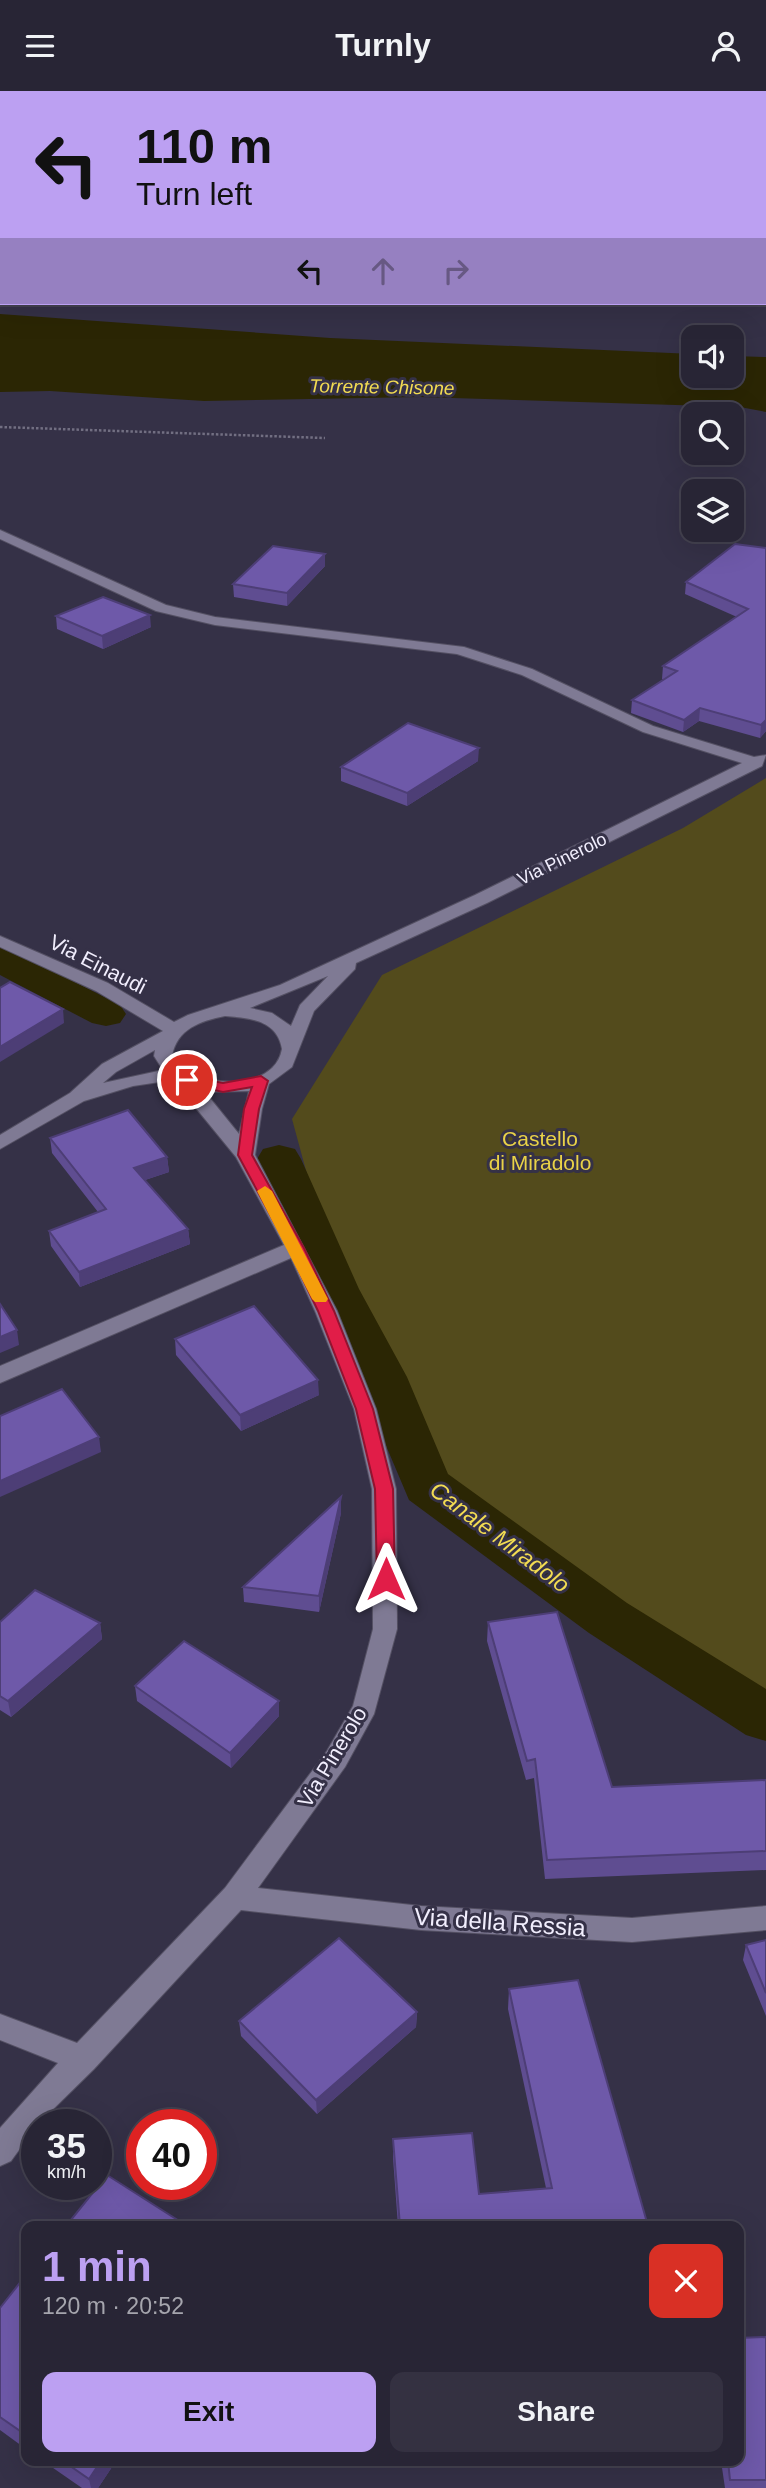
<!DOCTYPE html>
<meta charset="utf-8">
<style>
body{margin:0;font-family:Arial,sans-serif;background:#343141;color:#f1f3f6;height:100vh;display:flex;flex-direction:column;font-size:26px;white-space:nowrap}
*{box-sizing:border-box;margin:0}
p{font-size:23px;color:#a5a5ad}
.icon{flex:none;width:38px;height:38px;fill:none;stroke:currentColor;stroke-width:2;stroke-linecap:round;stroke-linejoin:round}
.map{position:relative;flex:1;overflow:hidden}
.details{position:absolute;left:21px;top:2130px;width:723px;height:245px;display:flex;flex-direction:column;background:#282535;border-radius:14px;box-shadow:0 7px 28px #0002,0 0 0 2px #444250}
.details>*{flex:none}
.banner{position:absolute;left:0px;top:0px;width:766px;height:214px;box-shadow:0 7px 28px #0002,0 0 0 2px #444250;background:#bca0f2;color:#111;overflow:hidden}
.tools{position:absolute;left:681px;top:234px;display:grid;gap:14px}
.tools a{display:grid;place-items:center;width:63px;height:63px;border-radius:14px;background:#282535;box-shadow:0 7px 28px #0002,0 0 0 2px #444250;font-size:35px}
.speed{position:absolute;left:21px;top:2018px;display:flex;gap:14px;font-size:35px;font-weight:700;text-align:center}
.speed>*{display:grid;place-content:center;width:91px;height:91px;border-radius:50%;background:#282535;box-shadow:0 7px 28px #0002,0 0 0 2px #444250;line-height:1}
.speed small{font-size:18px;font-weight:400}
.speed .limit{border:10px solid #d22;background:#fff;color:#111}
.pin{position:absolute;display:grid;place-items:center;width:60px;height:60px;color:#fff;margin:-30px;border:4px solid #fff;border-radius:50%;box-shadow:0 2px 7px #0007}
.me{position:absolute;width:77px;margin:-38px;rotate:0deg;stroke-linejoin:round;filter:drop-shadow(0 0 5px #0008)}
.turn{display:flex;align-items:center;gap:24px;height:147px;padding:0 21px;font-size:32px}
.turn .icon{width:91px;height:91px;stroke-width:2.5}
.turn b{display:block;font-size:49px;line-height:60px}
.lanes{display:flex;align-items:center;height:66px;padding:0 21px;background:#0003;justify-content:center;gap:35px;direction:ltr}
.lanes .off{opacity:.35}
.round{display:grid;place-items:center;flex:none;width:74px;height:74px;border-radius:14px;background:#343141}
.overview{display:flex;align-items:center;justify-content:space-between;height:119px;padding:0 21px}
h1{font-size:42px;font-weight:800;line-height:52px;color:#bca0f2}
.button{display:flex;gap:14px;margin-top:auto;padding:14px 21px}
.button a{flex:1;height:80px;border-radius:14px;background:#bca0f2;color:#111;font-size:28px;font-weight:800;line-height:80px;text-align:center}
.button a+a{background:#343141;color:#f1f3f6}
header{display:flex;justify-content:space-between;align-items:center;height:91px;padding:0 21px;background:#282535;font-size:32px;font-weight:800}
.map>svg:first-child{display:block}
</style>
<header><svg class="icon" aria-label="menu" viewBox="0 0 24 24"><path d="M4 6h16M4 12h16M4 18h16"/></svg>Turnly<svg class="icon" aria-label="person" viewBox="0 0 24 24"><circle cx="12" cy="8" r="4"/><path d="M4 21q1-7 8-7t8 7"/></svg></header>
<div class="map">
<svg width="766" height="2397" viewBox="0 0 766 2397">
<rect width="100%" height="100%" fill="#353147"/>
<polygon fill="#534b1c" points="766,687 766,1612 569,1485 436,1388 314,1109 292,1028 382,884 683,737"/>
<polygon fill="#2b2604" points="0,223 330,247 693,263 693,285 732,285 732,265 766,266 766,321 740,316 420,306 204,310 50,300 0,301"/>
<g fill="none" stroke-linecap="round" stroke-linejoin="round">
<g fill="#2b2604" fill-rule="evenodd">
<rect x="0" y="49" width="2" height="4"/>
<rect x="0" y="93" width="2" height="4"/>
<rect x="765" y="146" width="1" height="4"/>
</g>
<g fill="#2b2604" fill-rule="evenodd">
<polygon points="0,856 14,860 120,914 126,923 120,932 106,935 92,932 0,884"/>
<polygon points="279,1054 295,1058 301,1068 359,1198 407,1286 448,1383 627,1512 766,1598 766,1650 746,1644 589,1542 409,1409 357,1286 311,1198 257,1068 263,1058"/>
</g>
<g stroke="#545063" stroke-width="2">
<g id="minor">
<rect x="0" y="57" width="2" height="6"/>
<rect x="765" y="121" width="1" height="6"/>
<path d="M0 439 166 514 215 526 464 556 532 578 653 635 754 666 766 664 762 675 487 812 356 872 355 878 314 920 292 976 269 993 262 1018 255 1064 337 1220 376 1318 396 1398 397 1538 374 1623 345 1676 258 1797 421 1815 632 1827 766 1815V1839L632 1851 421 1839 241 1819 94 1978 37 2034 11 2070 0 2075V2037L58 1972 0 1949V1923L77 1952 225 1797 327 1660 353 1615 373 1538 372 1398 354 1318 315 1220 291 1167 0 1292V1275L284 1154 236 1066 173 989 133 995 84 1010 0 1058V1044L70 1002 102 973 163 940 96 900 0 856V845L108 892 174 931 188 924 280 894 475 804 742 672 643 641 522 584 457 563 215 534 156 520 0 448ZM328 885 300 914 291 935 272 922 250 917ZM225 925C250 927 277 929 282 958 274 1003 194 998 172 965 177 938 200 930 225 925ZM155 959 154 965 163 979 103 992 116 981ZM249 1000 239 1043 205 1001Z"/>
</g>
</g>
<polyline stroke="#726f82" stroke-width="2.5" stroke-dasharray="2.5 2" stroke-linecap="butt" points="0,336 325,347"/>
<use href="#minor" fill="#7f7a94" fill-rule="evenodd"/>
</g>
<g fill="#5f4d91">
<polygon points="588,0 766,0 766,55 765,55 765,2 589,2"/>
<polygon points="766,457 766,640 760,647 699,630 683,641 631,622 632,609 664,588 662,588 663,575 737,526 685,503 686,491"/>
<polygon points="325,463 325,475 287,515 234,506 233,493"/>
<polygon points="56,525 151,536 103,558 57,538"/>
<polygon points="478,670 407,715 341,690 341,676"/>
<polygon points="50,1047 167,1066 169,1081 145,1089 188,1138 190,1153 80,1196 51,1155 49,1140 98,1121 52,1062"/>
<polygon points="175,1248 319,1304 241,1340 176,1264"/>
<polygon points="341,1406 341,1422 319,1521 244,1511 243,1496"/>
<polygon points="0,1531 100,1532 102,1548 11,1626 0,1619"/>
<polygon points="488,1531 612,1696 766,1689 766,1779 545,1788 534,1687 526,1689 487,1550"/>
<polygon points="135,1595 279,1625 231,1677 137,1610"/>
<polygon points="766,1849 766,1925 743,1869 746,1854"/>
<polygon points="509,1898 648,2135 398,2135 393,2067 393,2048 479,2103 546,2097 508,1918"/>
<polygon points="417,1921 416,1936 317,2023 241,1945 239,1930"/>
<polygon points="26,2184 26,2358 0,2339 0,2217"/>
<polygon points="766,2246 766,2397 725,2397 721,2370 738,2370"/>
<polygon points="43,2370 116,2370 98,2397 82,2397"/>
</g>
<g fill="#4d3e76">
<polygon points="325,463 325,475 287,515 287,502"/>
<polygon points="150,524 151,536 103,558 102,545"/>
<polygon points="700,617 699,630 683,641 684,629"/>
<polygon points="766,629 766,640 760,647 761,634"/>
<polygon points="479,657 478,670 407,715 407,702"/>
<polygon points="63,918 64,932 0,971 0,956"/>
<polygon points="167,1066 169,1081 136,1092 134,1077"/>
<polygon points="188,1138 190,1153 80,1196 79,1181"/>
<polygon points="17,1239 19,1254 0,1262 0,1246"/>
<polygon points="318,1289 319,1304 241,1340 240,1324"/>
<polygon points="99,1346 101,1361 0,1406 0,1390"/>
<polygon points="341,1406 341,1422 319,1521 319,1505"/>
<polygon points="100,1532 102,1548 11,1626 8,1610"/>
<polygon points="279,1610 279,1625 231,1677 230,1662"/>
<polygon points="417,1921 416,1936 317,2023 316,2009"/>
<polygon points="101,2370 116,2370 98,2397 91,2397 89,2388"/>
</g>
<g fill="#6e59a9" stroke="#4d3e76" stroke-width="2">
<polygon points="592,0 766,0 766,41 765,41 765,2 593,2"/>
<polygon points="735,453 766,457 766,629 761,634 700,617 684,629 632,609 677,580 663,575 748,518 686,491"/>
<polygon points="273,455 325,463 287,502 233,493"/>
<polygon points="103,506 150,524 102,545 56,525"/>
<polygon points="408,632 479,657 407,702 341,676"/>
<polygon points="10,891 63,918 0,956 0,897"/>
<polygon points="128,1019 167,1066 134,1077 188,1138 79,1181 49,1140 106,1118 50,1047"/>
<polygon points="0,1213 17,1239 0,1246"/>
<polygon points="254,1215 318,1289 240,1324 175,1248"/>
<polygon points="62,1298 99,1346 0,1390 0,1325"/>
<polygon points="341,1406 319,1505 243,1496"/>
<polygon points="35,1499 100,1532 8,1610 0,1605 0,1531"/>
<polygon points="557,1521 612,1696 766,1689 766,1760 547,1769 535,1668 527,1670 488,1531"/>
<polygon points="184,1550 279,1610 230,1662 135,1595"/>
<polygon points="339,1847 417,1921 316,2009 239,1930"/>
<polygon points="766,1849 766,1902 746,1854"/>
<polygon points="578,1889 648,2135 400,2135 393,2048 472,2042 479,2103 552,2097 509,1898"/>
<polygon points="107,2084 187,2135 66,2135"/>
<polygon points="26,2184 26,2344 0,2326 0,2217"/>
<polygon points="766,2246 766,2389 730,2389 728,2370 738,2370 738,2247"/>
<polygon points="63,2370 101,2370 89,2388"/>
</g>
<polygon fill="#e11d48" stroke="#92132f" stroke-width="2" points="187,985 223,992 261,985 268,990 259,1018 252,1064 304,1157 334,1220 373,1318 393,1398 395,1488 393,1493 380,1493 377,1488 375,1398 356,1318 318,1220 288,1157 238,1064 244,1018 252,996 223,1001 182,992 182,986"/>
<polygon fill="#f59e0b" points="265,1095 272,1100 328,1208 326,1211 315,1211 312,1208 257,1100"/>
<g text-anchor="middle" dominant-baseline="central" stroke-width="6" stroke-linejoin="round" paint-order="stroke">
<g font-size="18" fill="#f1eefd" stroke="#353147">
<text transform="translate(562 768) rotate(-26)">Via Pinerolo</text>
</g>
<g font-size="19" font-style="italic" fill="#f2db52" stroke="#353147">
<text transform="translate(382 296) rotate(1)">Torrente Chisone</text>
</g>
<g font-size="21" fill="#f1eefd" stroke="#353147">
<text transform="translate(98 873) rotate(27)">Via Einaudi</text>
<text transform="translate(332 1666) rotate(-59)">Via Pinerolo</text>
</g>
<g font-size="21" fill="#e9d247" stroke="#353147">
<text x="540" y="1047">Castello<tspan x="540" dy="24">di Miradolo</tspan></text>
</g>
<g font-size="23" font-style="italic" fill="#f2db52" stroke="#353147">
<text transform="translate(500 1446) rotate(37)">Canale Miradolo</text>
</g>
<g font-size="24" fill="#f1eefd" stroke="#353147">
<text transform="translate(500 1831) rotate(4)">Via della Ressia</text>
</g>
</g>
</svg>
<div class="tools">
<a><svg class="icon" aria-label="sound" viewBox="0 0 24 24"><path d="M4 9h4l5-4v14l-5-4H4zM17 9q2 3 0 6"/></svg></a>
<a><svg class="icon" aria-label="search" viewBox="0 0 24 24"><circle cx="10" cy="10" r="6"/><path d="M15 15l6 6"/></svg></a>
<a><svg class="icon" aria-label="layers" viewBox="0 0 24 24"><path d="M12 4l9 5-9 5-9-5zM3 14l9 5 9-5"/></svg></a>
</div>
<div class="speed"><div>35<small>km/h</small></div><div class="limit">40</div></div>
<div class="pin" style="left:187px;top:989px;background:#d93025"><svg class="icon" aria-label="arrive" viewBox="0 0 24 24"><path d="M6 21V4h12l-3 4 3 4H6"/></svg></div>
<svg class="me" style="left:386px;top:1488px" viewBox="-20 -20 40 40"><path d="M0-17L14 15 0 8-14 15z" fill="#e11d48" stroke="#fff" stroke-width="4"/></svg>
<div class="banner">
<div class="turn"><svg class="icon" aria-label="left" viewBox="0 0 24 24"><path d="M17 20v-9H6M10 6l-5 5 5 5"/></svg><div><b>110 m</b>Turn left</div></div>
<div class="lanes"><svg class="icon" aria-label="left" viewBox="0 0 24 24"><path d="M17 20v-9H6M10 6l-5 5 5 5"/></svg><svg class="icon off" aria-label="ahead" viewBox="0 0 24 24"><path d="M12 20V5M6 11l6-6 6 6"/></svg><svg class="icon off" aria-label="right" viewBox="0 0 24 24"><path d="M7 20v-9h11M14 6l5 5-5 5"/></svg></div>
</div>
<section class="details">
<div class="overview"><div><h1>1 min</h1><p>120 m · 20:52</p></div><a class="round" style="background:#d93025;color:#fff"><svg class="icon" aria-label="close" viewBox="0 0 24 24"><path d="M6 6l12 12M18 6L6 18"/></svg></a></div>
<div class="button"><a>Exit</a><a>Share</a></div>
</section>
</div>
